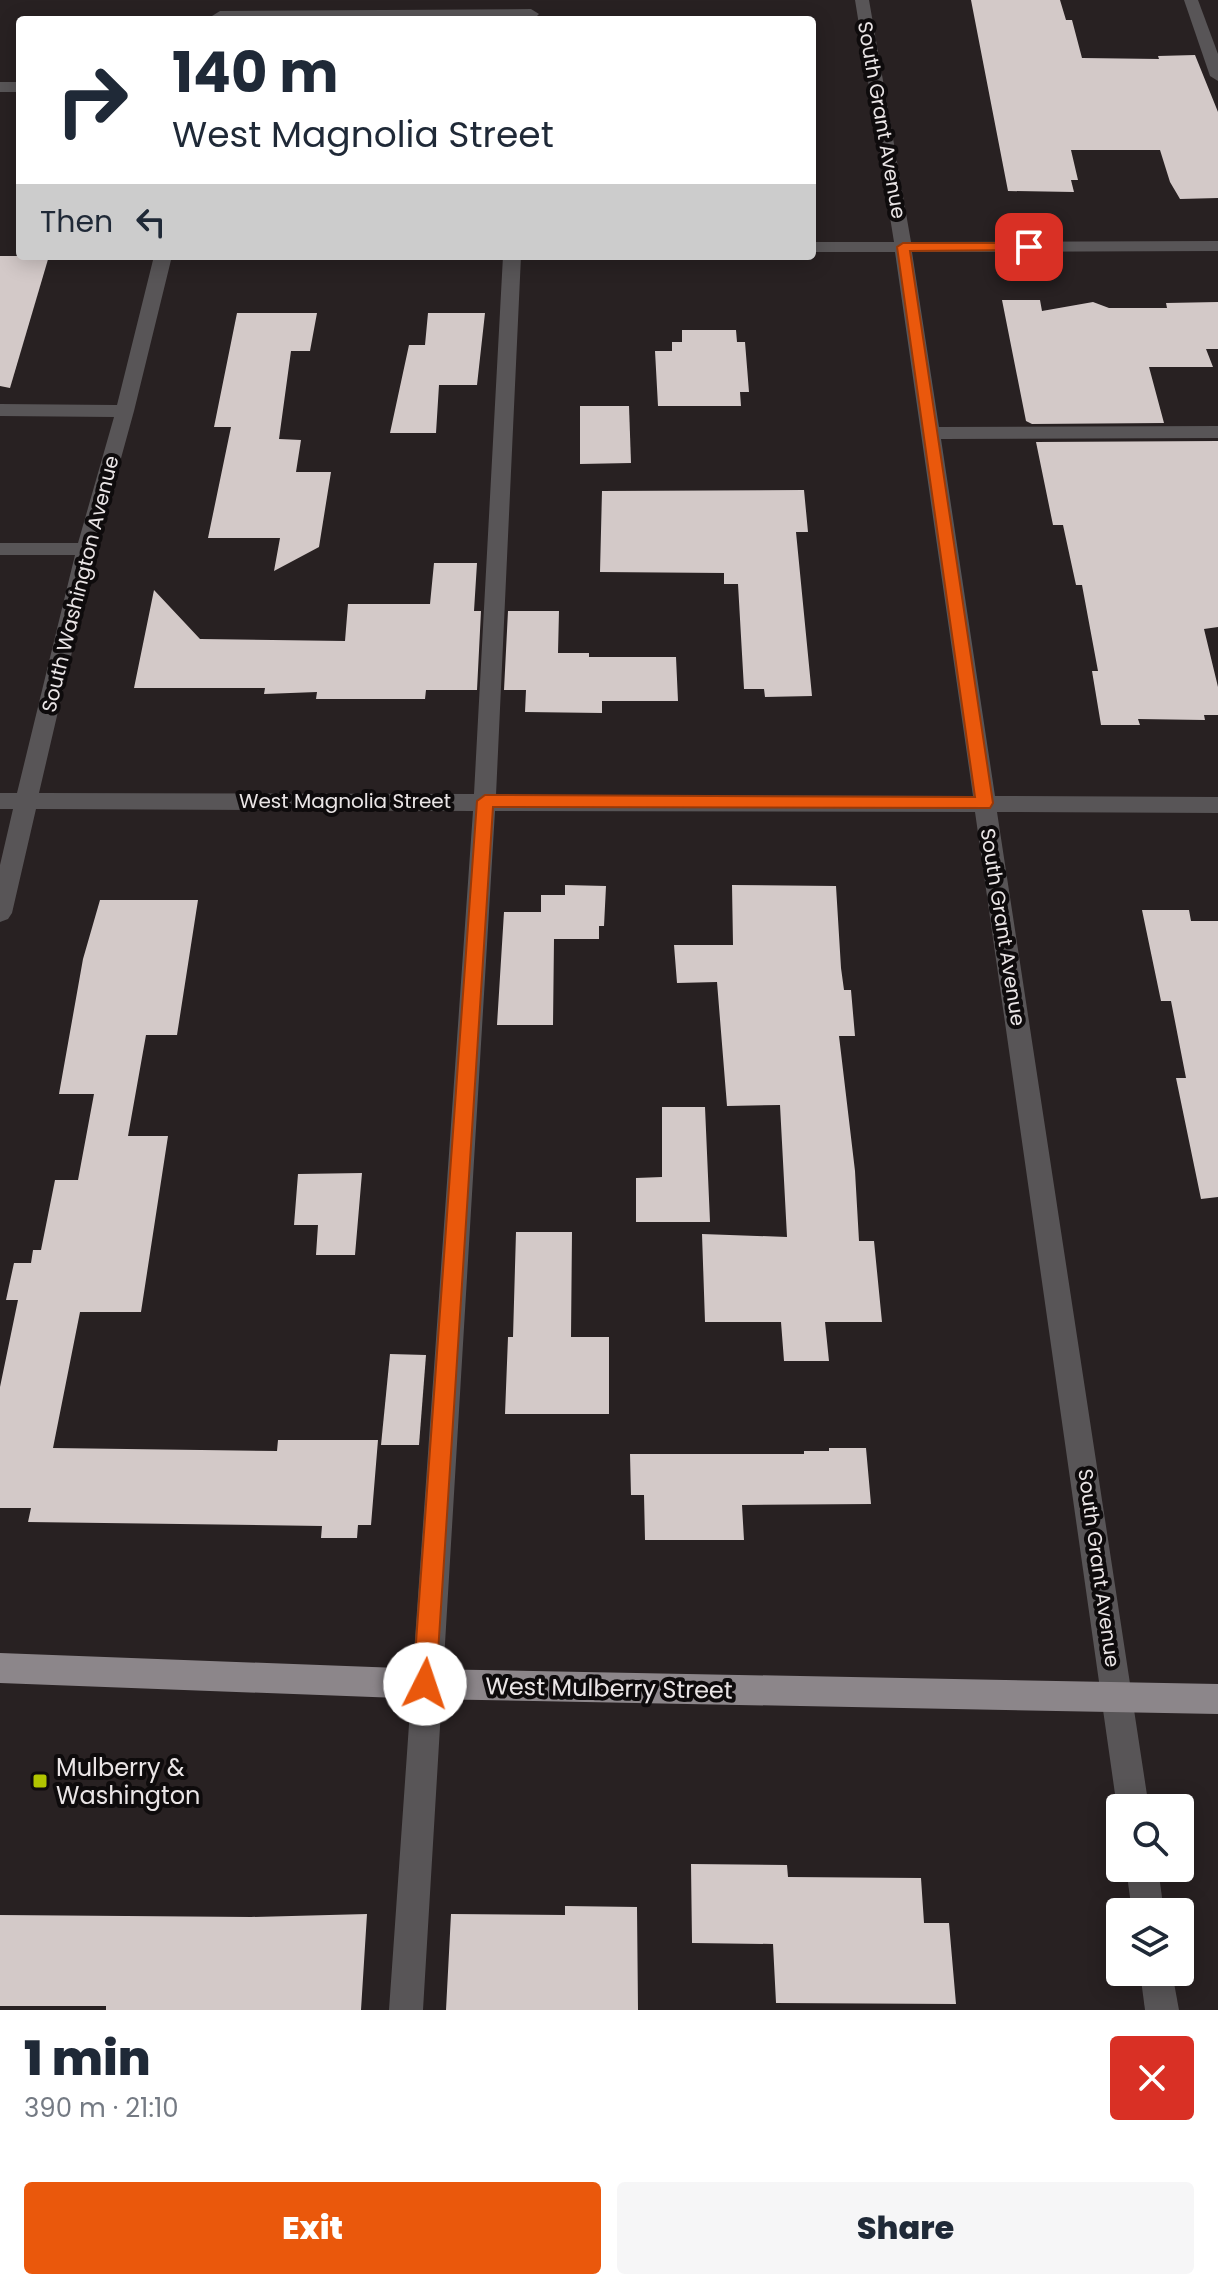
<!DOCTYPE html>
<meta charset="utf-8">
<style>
body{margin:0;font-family:Poppins,sans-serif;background:#f6f6f7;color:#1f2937;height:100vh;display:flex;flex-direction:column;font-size:30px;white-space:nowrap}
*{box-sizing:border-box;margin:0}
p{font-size:26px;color:#747a83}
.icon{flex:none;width:44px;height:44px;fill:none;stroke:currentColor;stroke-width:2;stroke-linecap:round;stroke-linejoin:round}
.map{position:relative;height:2010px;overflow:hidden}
.sheet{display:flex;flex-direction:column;background:#fff;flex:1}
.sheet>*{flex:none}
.hud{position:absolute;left:16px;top:16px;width:800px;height:244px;border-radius:8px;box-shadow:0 4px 20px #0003;background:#fff;color:#1f2937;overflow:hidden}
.buttons{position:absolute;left:1106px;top:1794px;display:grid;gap:16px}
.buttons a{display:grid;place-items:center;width:88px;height:88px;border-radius:8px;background:#fff;box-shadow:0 4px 20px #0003;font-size:40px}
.pin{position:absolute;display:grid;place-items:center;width:68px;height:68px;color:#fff;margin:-34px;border-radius:16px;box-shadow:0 4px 12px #0006}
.me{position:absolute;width:88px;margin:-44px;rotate:4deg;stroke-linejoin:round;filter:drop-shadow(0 0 6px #0008)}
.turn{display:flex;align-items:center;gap:28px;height:168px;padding:0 24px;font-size:36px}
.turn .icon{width:104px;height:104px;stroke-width:2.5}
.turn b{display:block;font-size:56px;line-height:68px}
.then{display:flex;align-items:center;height:76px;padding:0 24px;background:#0003;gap:16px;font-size:30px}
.round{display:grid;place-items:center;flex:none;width:84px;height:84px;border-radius:8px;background:#f6f6f7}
.overview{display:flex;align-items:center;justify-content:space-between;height:136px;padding:0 24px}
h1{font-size:48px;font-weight:800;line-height:60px}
.action{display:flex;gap:16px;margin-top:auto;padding:16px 24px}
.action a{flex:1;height:92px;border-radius:8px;background:#ea580c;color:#fff;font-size:32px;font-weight:800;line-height:92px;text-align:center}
.action a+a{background:#f6f6f7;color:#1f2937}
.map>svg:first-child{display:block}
</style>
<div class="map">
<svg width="1218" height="2010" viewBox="0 0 1218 2010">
<rect width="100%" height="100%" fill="#282122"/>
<g fill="#d3c9c8">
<polygon points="971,0 1060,0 1066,20 1072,20 1082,58 1159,59 1158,56 1195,55 1218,112 1218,198 1180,199 1170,182 1160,150 1071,150 1078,180 1071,180 1074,192 1008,191"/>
<polygon points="0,256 49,256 10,388 0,386"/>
<polygon points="1002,300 1040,300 1042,311 1093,302 1109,308 1167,308 1166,303 1218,302 1218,349 1206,349 1213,367 1149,367 1164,423 1032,424 1026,421"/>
<polygon points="237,313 317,313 310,351 291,351 279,439 301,440 296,472 331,472 319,547 274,571 280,538 208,538 231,427 214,427"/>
<polygon points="428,313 485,313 477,385 439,385 436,433 390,433 409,345 425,345"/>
<polygon points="682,330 736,330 737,342 745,342 749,392 740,392 741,406 658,406 655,351 672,351 672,342 682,342"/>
<polygon points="580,406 629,406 631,463 580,464"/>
<polygon points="1218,441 1218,627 1204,629 1218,687 1218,715 1204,715 1205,720 1138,719 1140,725 1101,725 1092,671 1098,671 1082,585 1076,585 1063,525 1053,525 1036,442"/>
<polygon points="804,490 808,532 796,532 812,696 765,697 764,689 744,689 738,584 724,584 724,573 600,572 602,491"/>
<polygon points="434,563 477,563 474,611 481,611 477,690 426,690 425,699 316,699 317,692 264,694 265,688 134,688 154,590 200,639 345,641 348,604 430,604"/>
<polygon points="508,611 559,611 558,653 589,653 589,657 676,657 678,701 602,701 602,713 525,712 526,690 504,690"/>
<polygon points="565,885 606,886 604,926 599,926 599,939 554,939 553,1025 497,1025 504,912 541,912 541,895 565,895"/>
<polygon points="732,885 836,886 841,968 844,990 851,990 855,1036 839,1036 855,1171 859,1241 874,1241 882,1322 825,1322 829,1361 784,1361 781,1322 705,1322 702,1234 787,1237 780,1105 727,1106 717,982 677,983 674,945 733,945"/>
<polygon points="100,900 198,900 177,1035 146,1035 128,1136 168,1136 141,1312 80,1312 53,1448 277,1451 278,1440 378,1440 371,1525 358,1525 357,1538 321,1538 322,1526 28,1522 31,1508 0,1508 0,1387 18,1300 6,1300 14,1263 31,1263 33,1250 41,1250 55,1180 78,1180 94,1094 59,1094 83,959"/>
<polygon points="1142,910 1189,910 1191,921 1218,921 1218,1197 1201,1199 1176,1078 1186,1078 1171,1001 1161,1001"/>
<polygon points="662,1107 705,1107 710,1222 636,1222 636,1178 662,1177"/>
<polygon points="362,1173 355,1255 316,1255 318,1225 294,1225 298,1174"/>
<polygon points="516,1232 572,1232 571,1337 609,1337 609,1414 505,1414 508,1337 513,1337"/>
<polygon points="390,1354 426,1355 419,1445 381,1445"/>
<polygon points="829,1448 866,1448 871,1504 742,1505 744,1540 645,1540 644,1495 631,1495 630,1454 804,1454 804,1451 829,1451"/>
<polygon points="691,1864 787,1865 788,1877 921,1878 924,1923 949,1923 956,2004 776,2003 773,1944 692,1943"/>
<polygon points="565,1906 637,1907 638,2010 446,2010 451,1914 565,1915"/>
<polygon points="367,1914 361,2010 106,2010 106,2006 0,2006 0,1915 251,1917"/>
</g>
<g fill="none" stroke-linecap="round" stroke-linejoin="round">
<g fill="#585557" fill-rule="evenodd">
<polygon points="855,0 869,0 911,242 1218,241 1218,251 912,252 939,427 1218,426 1218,438 941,439 995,796 1218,797 1218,813 997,812 1149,1808 1120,1808 1120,1814 1117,1808 975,812 495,811 423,2010 389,2010 473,811 36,809 12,913 8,919 0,922 0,865 13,809 0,809 0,793 17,793 75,555 0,555 0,543 78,543 114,417 0,416 0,404 117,405 154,256 172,256 134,411 96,549 39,793 474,794 503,256 521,256 496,795 973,796 895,252 812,252 812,242 894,242"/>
<polygon points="1184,0 1198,0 1218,54 1218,81 1210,76"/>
<polygon points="531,9 539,14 536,17 218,20 212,16 220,11"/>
<rect x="0" y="82" width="20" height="10"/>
<polygon points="1126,1868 1158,1868 1164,1912 1132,1912"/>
<polygon points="1140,1972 1172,1972 1179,2010 1145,2010"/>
</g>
<polygon fill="#8c868a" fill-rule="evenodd" points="0,1653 425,1669 1218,1684 1218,1714 425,1699 0,1683"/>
</g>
<polygon fill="#ea580c" stroke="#983908" stroke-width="2" points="1029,243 1035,247 1033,250 910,251 993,803 990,808 493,807 436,1684 433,1692 425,1695 417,1692 413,1684 477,801 485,795 975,797 897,247 903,243"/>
<rect fill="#b1c500" stroke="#0e0b0c" stroke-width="3" x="32" y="1773" width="16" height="16" rx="4"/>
<g text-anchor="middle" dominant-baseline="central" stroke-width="8" stroke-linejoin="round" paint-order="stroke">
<g font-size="20" fill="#eae5e6" stroke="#0e0b0c">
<text transform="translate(882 120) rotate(80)">South Grant Avenue</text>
<text transform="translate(80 584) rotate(-76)">South Washington Avenue</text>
<text x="345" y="801">West Magnolia Street</text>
<text transform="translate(1003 927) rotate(81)">South Grant Avenue</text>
<text transform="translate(1099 1568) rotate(82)">South Grant Avenue</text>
</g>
<g font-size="24" fill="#eae5e6" stroke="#0e0b0c">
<text transform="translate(609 1688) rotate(1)">West Mulberry Street</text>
</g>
<g font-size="24" fill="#eae5e6" stroke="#0e0b0c" text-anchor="start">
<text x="56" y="1767">Mulberry &amp;<tspan x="56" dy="28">Washington</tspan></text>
</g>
</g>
</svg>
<div class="buttons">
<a><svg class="icon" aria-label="search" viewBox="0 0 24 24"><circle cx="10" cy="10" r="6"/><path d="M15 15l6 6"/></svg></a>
<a><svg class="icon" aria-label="layers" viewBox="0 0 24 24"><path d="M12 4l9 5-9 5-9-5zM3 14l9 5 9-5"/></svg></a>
</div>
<div class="pin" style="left:1029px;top:247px;background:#d93025"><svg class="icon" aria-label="arrive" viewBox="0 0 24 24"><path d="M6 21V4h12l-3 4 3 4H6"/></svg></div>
<svg class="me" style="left:425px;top:1684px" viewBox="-20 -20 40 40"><circle r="19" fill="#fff"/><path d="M0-13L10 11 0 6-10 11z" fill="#ea580c"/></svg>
<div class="hud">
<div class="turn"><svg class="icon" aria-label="right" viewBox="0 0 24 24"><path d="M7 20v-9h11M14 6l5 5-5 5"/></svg><div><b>140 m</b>West Magnolia Street</div></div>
<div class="then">Then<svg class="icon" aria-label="left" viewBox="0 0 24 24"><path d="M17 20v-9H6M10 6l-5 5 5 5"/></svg></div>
</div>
</div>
<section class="sheet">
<div class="overview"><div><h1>1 min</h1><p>390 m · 21:10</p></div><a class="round" style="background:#d93025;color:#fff"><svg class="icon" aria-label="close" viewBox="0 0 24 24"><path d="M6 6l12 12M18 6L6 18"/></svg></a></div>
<div class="action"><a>Exit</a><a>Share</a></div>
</section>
